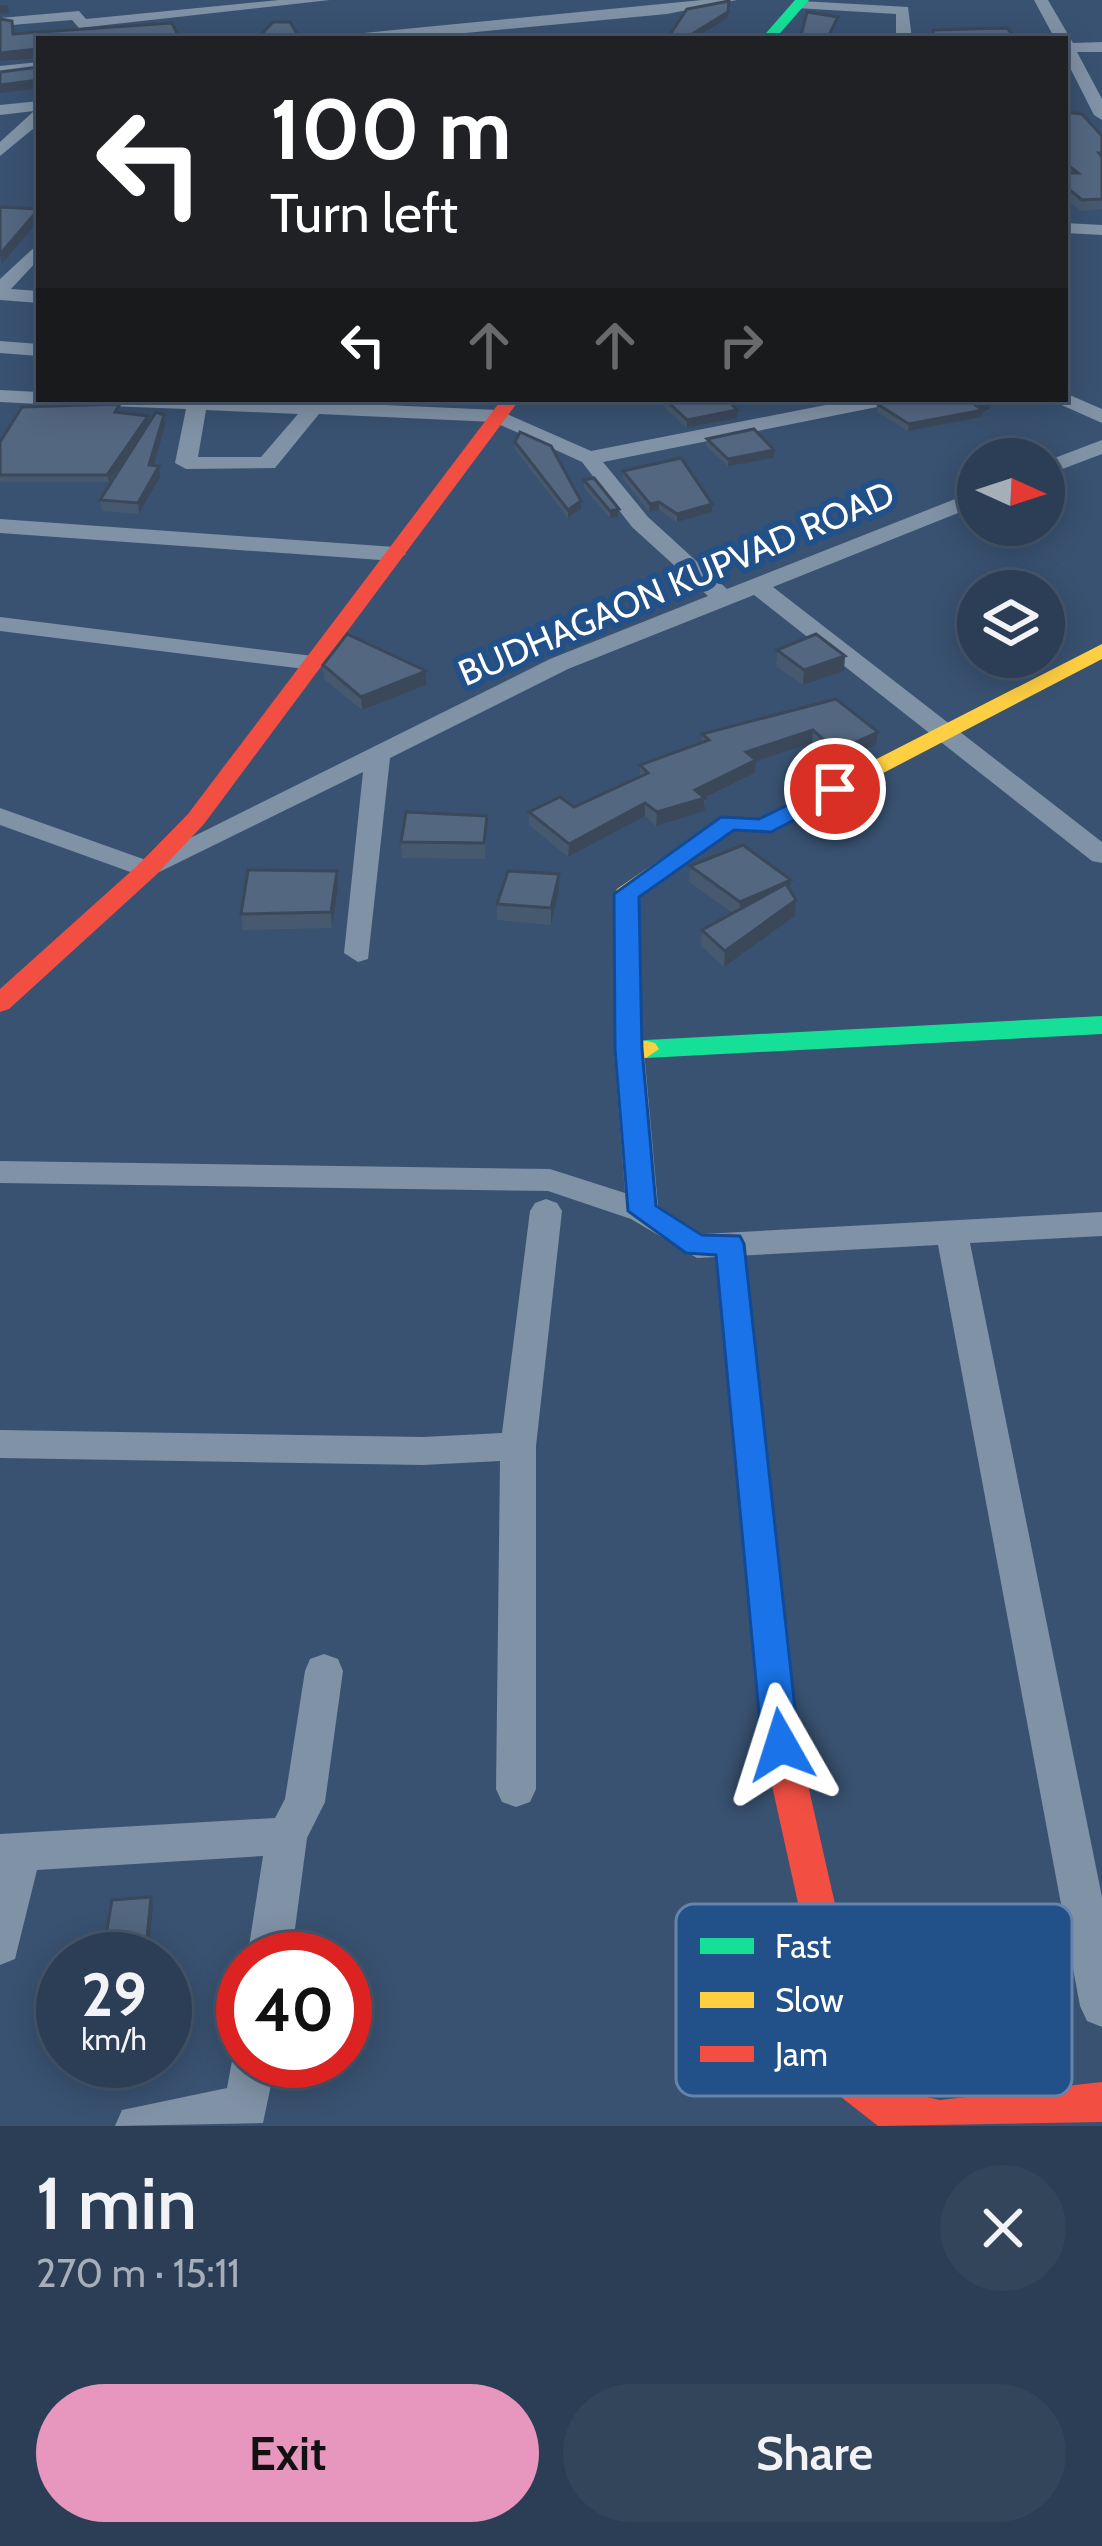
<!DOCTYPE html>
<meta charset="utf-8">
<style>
body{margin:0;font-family:Cabin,sans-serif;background:#33455b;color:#f1f3f6;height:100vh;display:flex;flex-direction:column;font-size:45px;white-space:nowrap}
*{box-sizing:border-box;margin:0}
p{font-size:39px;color:#a6aeb9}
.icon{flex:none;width:66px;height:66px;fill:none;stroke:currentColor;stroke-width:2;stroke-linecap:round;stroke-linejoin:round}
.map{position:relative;height:2126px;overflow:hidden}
.details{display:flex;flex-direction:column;background:#2b3e55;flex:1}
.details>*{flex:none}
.guide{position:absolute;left:36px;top:36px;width:1032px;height:366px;border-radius:0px;box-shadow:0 6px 30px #0003,0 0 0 3px #47576c;background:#202124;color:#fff;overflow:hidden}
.needle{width:78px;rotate:93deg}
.fabs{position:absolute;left:957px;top:438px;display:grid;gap:24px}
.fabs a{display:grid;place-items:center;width:108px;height:108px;border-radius:50%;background:#2b3e55;box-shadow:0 6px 30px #0003,0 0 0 3px #47576c;font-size:60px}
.speed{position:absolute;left:36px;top:1932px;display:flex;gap:24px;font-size:60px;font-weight:700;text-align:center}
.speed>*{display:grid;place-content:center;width:156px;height:156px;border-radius:50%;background:#2b3e55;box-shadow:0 6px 30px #0003,0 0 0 3px #47576c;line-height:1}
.speed small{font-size:30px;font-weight:400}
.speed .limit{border:18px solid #d22;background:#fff;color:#111}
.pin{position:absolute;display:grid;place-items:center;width:102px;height:102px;color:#fff;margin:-51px;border:6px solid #fff;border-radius:50%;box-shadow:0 3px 12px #0007}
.me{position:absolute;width:132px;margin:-66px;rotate:354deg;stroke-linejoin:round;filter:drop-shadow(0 0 9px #0008)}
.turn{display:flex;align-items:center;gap:42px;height:252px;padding:0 36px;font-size:54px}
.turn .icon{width:156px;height:156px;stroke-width:2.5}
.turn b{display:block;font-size:84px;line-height:102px}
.lanes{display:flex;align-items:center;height:114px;padding:0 36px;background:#0003;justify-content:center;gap:60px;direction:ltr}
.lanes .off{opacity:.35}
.round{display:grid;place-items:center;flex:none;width:126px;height:126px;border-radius:63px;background:#33455b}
.summary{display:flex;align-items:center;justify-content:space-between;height:204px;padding:0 36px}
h1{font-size:72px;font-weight:600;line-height:90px}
.cta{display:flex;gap:24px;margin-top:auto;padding:24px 36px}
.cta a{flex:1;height:138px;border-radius:72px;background:#e797bd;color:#111;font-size:48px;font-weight:600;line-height:138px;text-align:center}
.cta a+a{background:#33455b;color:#f1f3f6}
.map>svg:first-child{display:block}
</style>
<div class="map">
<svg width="1102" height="2126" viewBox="0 0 1102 2126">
<rect width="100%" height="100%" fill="#395271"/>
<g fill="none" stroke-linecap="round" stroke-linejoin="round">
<g fill="#8092a6" fill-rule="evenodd">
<polygon points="279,0 330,0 79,28 72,20 0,26 0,18 79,11 86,19"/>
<polygon points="702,0 737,0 667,14 402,39 345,39 353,34"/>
<polygon points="1034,0 1048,0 1073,43 1102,42 1102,52 1077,52 1102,99 1102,120 1094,115 1065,58 1065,39 1055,39"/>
<polygon points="801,1 908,7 912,39 896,39 896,14 796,8"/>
<polygon points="39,62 39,72 0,76 0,66"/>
<polygon points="39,101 39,124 0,156 0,142 34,111 0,115 0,105"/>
<polygon points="1065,223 1102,225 1102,235 1065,233"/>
<polygon points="39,243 39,259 11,289 39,291 39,303 0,300 0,279"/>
<polygon points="0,341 39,344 39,356 0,353"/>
<polygon points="0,390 39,392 39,399 48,399 39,404 0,402"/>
<polygon points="1065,393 1102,409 1102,423 1057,403 1054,399 1065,399"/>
<path d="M70 399H246L498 410 591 451 856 399H897L887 405 603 462 648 517 727 589 978 490V505L773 587 1102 842V863L1092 861 754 595 568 669 390 758 368 959 358 962 344 953 363 772 147 878 0 825V808L146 860 550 659 708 596 632 527 582 462 494 422 319 414 275 468 186 469 175 463 186 409 80 405ZM206 410 298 414 261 457H198Z"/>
<polygon points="1102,440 1102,454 1044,476 1044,462"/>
<polygon points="0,519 395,547 406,554 395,561 0,533"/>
<polygon points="0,617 313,656 325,663 313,670 0,631"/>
<polygon points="629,1040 644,1050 658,1206 703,1234 1102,1212 1102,1236 970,1243 1102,1897 1102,2027 1087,2021 1080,2006 938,1245 697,1258 631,1219 548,1191 0,1183 0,1161 550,1169 625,1193 614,1050"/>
<polygon points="546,1199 557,1203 562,1211 536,1446 536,1789 530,1802 516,1807 502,1802 496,1789 500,1461 423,1465 0,1458 0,1430 423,1437 502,1433 530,1211 535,1203"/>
<polygon points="324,1654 338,1659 343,1671 325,1802 307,1838 291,1959 247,1959 263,1856 37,1870 15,1959 0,1965 0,1834 275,1818 285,1799 305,1671 310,1659"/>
<polygon points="243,2043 243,2061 276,2061 263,2123 115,2126 122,2110 227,2088 232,2061"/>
</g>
<g fill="#16e098" fill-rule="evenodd">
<polygon points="795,0 809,0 775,39 761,39"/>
<polygon points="1102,1016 1102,1034 646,1058 633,1049 646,1040"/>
</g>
<polygon fill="#ffcf43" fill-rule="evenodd" points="1102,644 1102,659 770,832 734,830 638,897 642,1040 655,1043 659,1049 646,1058 620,1056 616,1050 614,894 617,889 722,817 759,819"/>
<g fill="#f24e42" fill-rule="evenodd">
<polygon points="502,399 520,399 204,824 156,875 9,1009 0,1012 0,989 138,865 188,814"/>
<polygon points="729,1233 739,1236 744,1244 799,1745 873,2072 894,2090 940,2100 1102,2082 1102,2122 878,2126 841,2097 763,1745 714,1244 719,1236"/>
</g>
</g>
<g fill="#47596e">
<polygon points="1065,112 1102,136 1102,209 1081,211 1065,198"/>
<polygon points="660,399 746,399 746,401 732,405 737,410 737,418 687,428 660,403"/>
<polygon points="877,404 990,409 983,411 982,417 908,431 877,412"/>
<polygon points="121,411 120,412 148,416 149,422 165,426 154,466 159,466 160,477 139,514 102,511 100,500 144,431 109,482 0,482 0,442"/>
<polygon points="707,439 774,450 774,458 728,466 706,446"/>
<polygon points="515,442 581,501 581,509 568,518 515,449"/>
<polygon points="623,471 712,504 712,512 677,522 659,510 649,512 623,479"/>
<polygon points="584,480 619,509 618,517 610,518 584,488"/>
<polygon points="777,650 844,671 803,685 776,666"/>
<polygon points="323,665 426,671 426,685 362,710 324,679"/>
<polygon points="836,699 878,732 876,745 834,764 812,743 756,761 755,773 705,798 705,811 656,826 645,816 568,857 529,825 529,812 574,807 640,777 640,765 702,742 702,734"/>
<polygon points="487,816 485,859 402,858 401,842"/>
<polygon points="690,866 790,890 795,916 724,967 701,946 702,930 733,913 689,882"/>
<polygon points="338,887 332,928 243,930 241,914"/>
<polygon points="559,890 551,925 497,920 497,904"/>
</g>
<g fill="#3a485a">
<polygon points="8,5 9,13 0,14 0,6"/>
<polygon points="728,12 728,18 693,39 684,39"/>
<polygon points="37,49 39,58 0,61 0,53"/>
<polygon points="39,80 39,88 0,93 0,85"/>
<polygon points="39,209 39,220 2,264 0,254"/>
<polygon points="726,399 746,399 746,401 726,406"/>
<polygon points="991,402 990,409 983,411 982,417 908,431 909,424"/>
<polygon points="737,410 737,418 687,428 687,420"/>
<polygon points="164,415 165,426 151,476 149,465"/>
<polygon points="148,416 149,423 109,482 107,475"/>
<polygon points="774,450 774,458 728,466 728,459"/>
<polygon points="159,466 160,477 139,514 138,503"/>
<polygon points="581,501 581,509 568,518 568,510"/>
<polygon points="659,502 659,510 649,512 650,504"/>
<polygon points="712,504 712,512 677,522 677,514"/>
<polygon points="619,509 618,517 610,518 610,511"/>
<polygon points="845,656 844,671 803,685 804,670"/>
<polygon points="426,671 426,685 362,710 361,697"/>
<polygon points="813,730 812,743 756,761 755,773 704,798 705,811 656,826 657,812 695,790 746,752"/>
<polygon points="878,732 876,745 834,764 836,751"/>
<polygon points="645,803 645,816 568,857 569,844"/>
<polygon points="337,871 338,887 332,928 331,912"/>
<polygon points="559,874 559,890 551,925 551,908"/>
<polygon points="791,880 789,896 739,918 740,902"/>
<polygon points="796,900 795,916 724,967 725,951"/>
<polygon points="151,1897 153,1905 148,1959 145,1959"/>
</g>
<g fill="#536780" stroke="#3a485a" stroke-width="3">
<polygon points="729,1 728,12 684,39 667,39 687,9"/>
<polygon points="807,12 838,17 827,39 800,39"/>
<polygon points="0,19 12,21 13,34 172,23 180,39 39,39 39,51 37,49 0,53"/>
<polygon points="273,22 290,22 300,39 257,39"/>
<polygon points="1007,28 1016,39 934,39 933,30"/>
<polygon points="39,67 39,80 0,85 0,72"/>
<polygon points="1065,112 1082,114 1102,136 1102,153 1099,153 1102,157 1102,199 1082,200 1065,186 1065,173 1078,173 1065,163"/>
<polygon points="0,207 39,209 0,254"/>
<polygon points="665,399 727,399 737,410 687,420"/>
<polygon points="892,399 984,399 991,402 977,406 983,410 909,424 877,404"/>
<polygon points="120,404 115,412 148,416 107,475 0,475 0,442 22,407"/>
<polygon points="156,412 164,415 149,465 159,466 138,503 100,500"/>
<polygon points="754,429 774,450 728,459 707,439"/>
<polygon points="520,432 551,446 581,501 568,510 515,442"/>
<polygon points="681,458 712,504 677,514 659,502 650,504 623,471"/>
<polygon points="594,478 619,509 610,511 584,480"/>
<polygon points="347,634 426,671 361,697 323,665"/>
<polygon points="816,634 845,656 804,670 777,650"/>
<polygon points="836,699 878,732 836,751 813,730 746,752 756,760 695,790 705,798 657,812 645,803 569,844 529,812 560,797 574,807 648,773 640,765 709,740 702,734"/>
<polygon points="406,812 487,816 484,843 401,842"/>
<polygon points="743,845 791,880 740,902 690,866"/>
<polygon points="248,870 337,871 331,912 241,914"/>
<polygon points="508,871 559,874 551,908 497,904"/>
<polygon points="786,884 796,900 725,951 702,930"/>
<polygon points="151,1897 145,1959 102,1959 112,1900"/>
</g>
<polygon fill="#1a73e8" stroke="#114b97" stroke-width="3" points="835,782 844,784 844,794 771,832 734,830 639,897 642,1049 656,1206 702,1235 740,1236 744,1244 799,1745 793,1757 781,1761 768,1757 762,1745 716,1255 686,1253 628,1211 615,1049 614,894 721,817 759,819"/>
<g text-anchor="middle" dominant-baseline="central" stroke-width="12" stroke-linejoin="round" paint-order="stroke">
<g font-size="36" fill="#fff" stroke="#225088">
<text transform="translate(676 583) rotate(-23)">BUDHAGAON KUPVAD ROAD</text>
</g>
</g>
<rect x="676" y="1904" width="396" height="192" rx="18" fill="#225088" stroke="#6484ac" stroke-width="3"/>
<rect x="700" y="1938" width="54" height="16" fill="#16e098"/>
<rect x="700" y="1992" width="54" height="16" fill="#ffcf43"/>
<rect x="700" y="2046" width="54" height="16" fill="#f24e42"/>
<g font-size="33" fill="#fff">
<text x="775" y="1958">Fast</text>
<text x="775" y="2012">Slow</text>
<text x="775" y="2066">Jam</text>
</g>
</svg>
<div class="fabs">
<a><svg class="needle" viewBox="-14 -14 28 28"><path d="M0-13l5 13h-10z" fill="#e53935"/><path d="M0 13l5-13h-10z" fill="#a6aeb9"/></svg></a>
<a><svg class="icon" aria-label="layers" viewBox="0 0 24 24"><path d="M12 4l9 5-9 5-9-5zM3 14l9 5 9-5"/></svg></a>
</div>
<div class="speed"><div>29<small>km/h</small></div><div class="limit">40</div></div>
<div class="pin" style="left:835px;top:789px;background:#d93025"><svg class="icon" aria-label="arrive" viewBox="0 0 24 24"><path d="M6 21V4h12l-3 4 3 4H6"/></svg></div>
<svg class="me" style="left:781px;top:1745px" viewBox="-20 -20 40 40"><path d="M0-17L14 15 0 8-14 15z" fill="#1a73e8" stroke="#fff" stroke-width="4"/></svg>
<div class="guide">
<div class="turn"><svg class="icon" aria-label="left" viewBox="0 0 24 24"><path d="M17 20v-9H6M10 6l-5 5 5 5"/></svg><div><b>100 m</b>Turn left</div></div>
<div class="lanes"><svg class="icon" aria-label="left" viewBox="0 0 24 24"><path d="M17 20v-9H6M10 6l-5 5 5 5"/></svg><svg class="icon off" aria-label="ahead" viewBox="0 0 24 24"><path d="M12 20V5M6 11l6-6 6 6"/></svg><svg class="icon off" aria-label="ahead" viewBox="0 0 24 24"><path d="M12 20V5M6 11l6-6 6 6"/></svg><svg class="icon off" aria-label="right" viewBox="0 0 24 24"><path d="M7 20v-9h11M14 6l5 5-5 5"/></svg></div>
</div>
</div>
<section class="details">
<div class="summary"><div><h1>1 min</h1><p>270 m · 15:11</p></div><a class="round"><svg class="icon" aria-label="close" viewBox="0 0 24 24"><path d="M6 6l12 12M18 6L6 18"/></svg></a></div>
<div class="cta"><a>Exit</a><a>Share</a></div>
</section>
